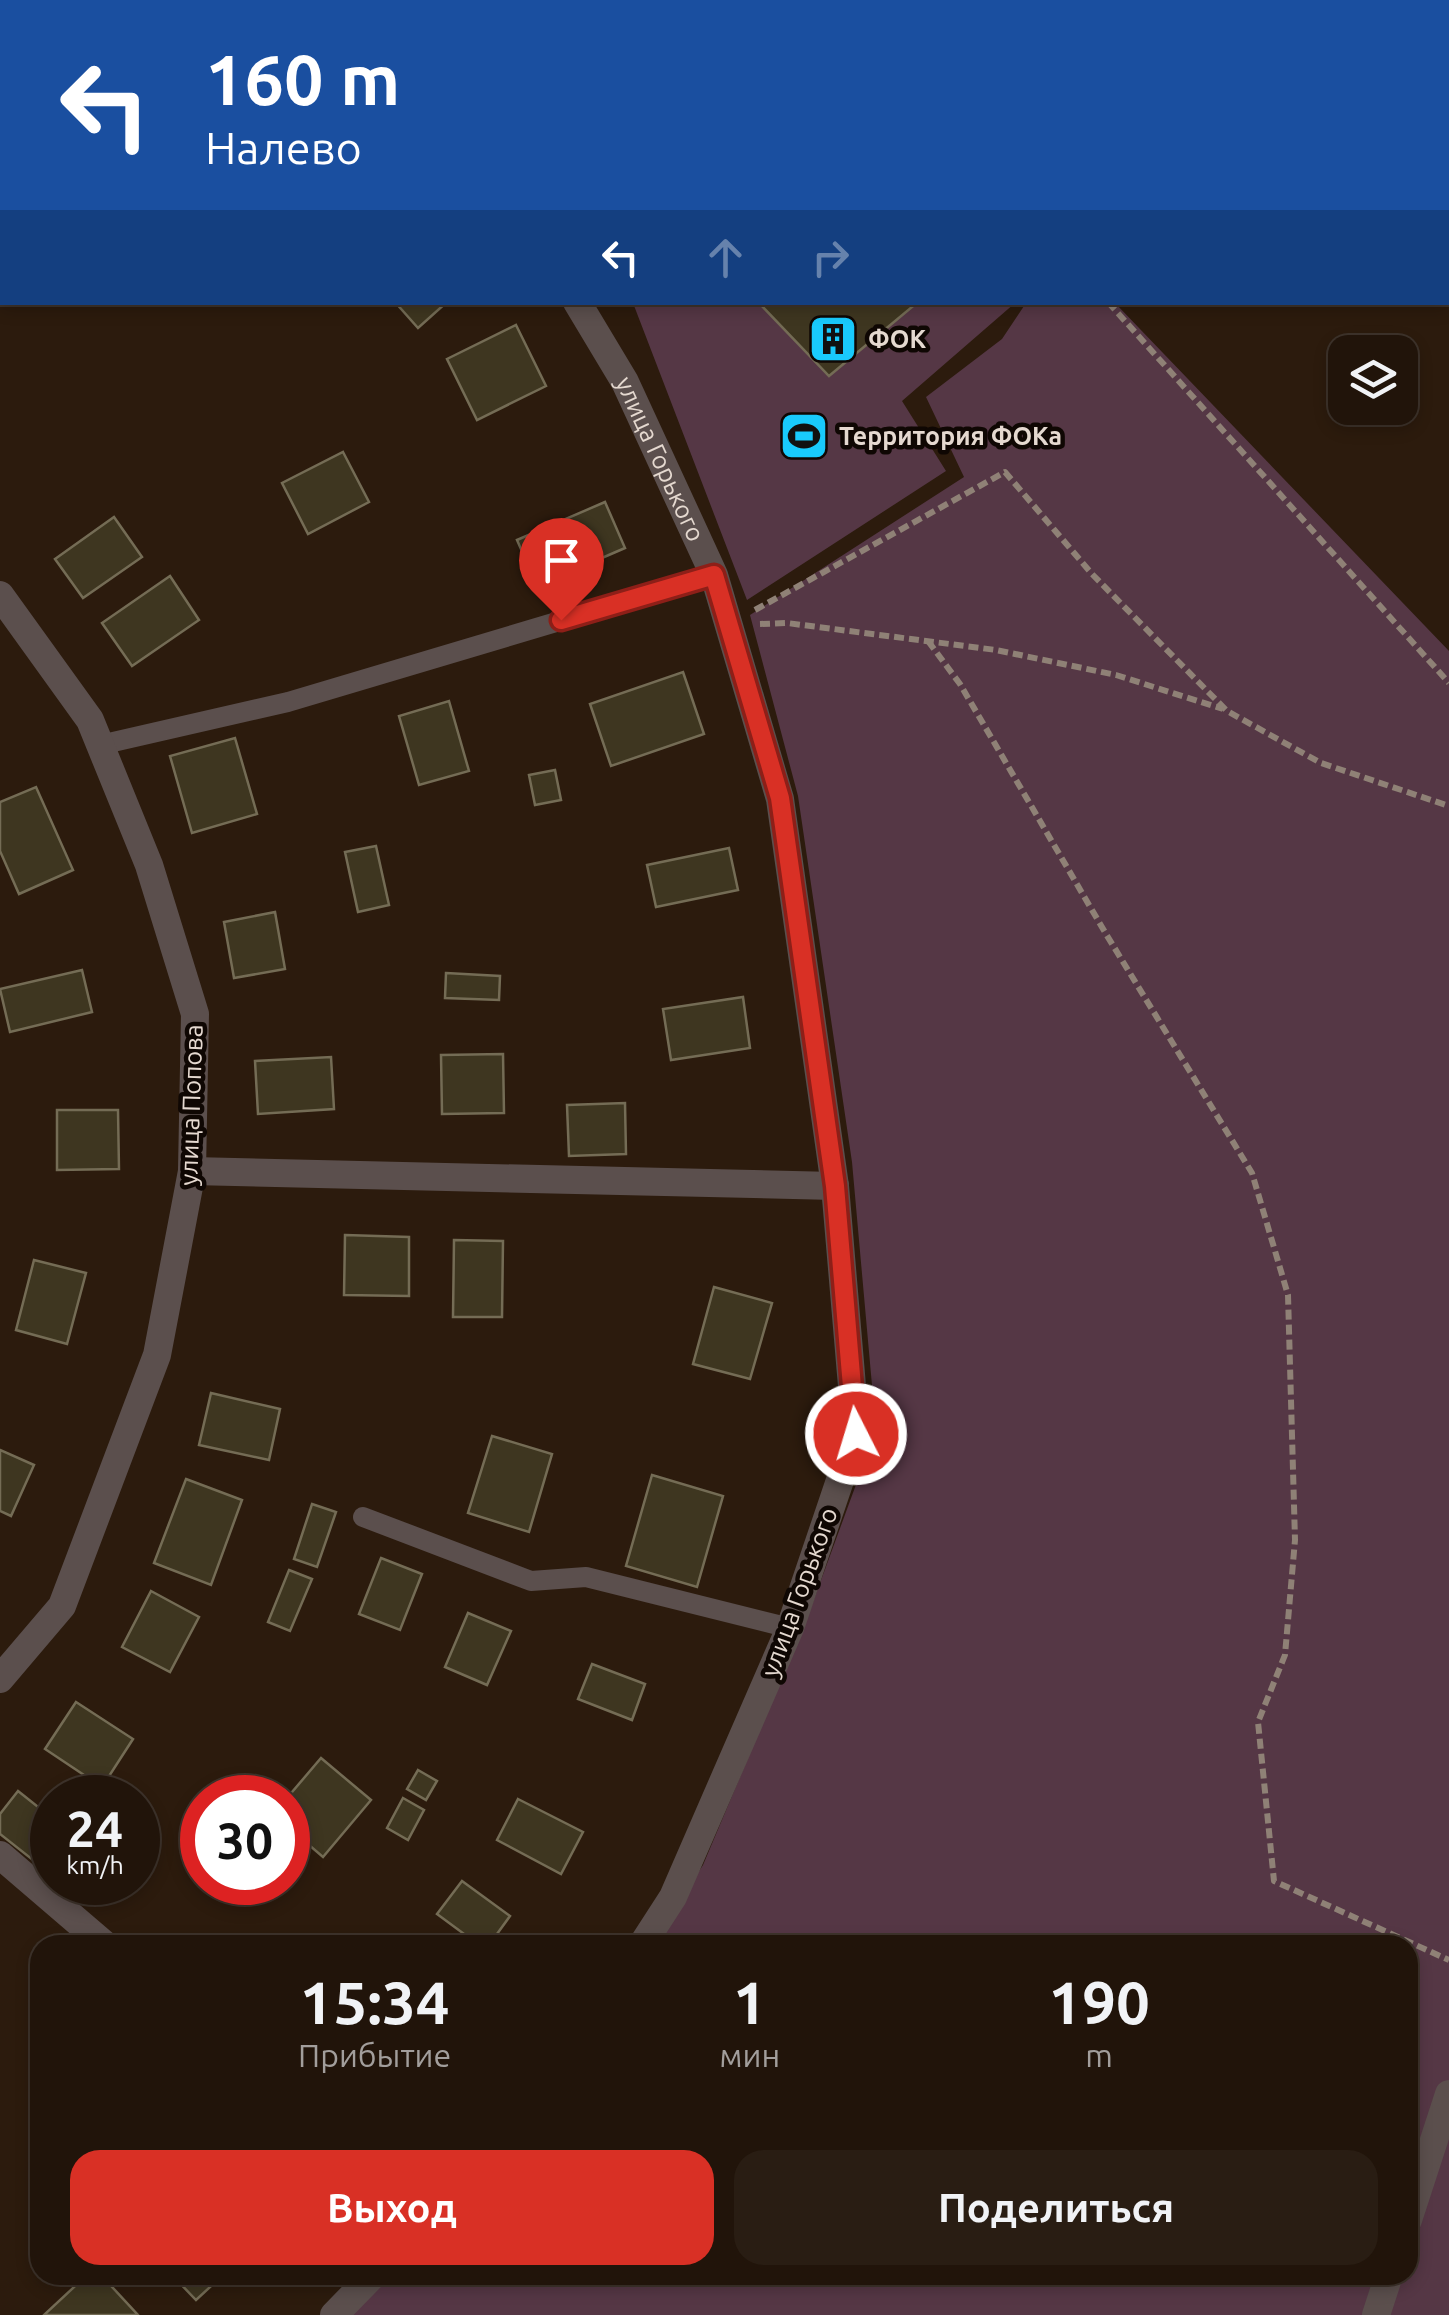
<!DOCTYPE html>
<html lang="ru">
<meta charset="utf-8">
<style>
body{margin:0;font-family:Ubuntu,sans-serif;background:#291d13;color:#f1f3f6;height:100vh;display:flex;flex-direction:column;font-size:38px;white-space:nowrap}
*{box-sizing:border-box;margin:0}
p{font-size:32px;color:#a29e9c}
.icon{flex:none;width:55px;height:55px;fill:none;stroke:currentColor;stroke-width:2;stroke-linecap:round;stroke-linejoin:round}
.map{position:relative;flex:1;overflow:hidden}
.panel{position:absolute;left:30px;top:1935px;width:1388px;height:350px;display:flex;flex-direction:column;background:#21140a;border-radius:30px;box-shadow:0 5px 15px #0003,0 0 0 2px #3e332b}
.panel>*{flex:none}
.top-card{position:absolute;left:0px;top:0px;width:1450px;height:305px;box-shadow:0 5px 15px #0003,0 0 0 2px #3e332b;background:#1a4fa0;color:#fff;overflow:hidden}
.tools{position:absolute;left:1328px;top:335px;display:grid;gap:20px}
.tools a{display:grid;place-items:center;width:90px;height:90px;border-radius:20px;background:#21140a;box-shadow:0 5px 15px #0003,0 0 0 2px #3e332b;font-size:50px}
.speed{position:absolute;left:30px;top:1775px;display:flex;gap:20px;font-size:50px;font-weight:700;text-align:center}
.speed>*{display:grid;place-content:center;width:130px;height:130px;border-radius:50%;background:#21140a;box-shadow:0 5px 15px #0003,0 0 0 2px #3e332b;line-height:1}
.speed small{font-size:25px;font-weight:400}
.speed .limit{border:15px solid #d22;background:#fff;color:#111}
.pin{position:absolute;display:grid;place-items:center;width:85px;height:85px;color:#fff;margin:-102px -42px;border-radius:50% 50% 50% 0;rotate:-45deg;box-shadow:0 0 10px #0007}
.pin .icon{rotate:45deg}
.me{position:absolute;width:110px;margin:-55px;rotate:355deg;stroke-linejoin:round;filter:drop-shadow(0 0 8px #0008)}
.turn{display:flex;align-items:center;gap:35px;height:210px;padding:0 40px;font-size:45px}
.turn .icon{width:130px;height:130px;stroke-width:2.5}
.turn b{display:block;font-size:70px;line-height:85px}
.lanes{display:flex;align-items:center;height:95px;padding:0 40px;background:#0003;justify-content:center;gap:50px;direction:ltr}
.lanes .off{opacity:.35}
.eta{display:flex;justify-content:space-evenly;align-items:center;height:170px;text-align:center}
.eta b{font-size:60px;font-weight:700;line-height:70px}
.cta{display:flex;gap:20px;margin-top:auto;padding:20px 40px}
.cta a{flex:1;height:115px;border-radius:30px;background:#d93025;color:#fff;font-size:40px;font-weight:700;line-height:115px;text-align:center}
.cta a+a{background:#291d13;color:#f1f3f6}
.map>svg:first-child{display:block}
</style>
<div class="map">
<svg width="1449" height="2315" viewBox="0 0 1449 2315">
<rect width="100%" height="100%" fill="#2c1b0d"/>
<g fill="#553745">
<polygon points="633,303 1015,303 902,401 946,471 747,600"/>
<polygon points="1026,303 1115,303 1449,651 1449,2315 341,2315 379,2275 1408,2275 1408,1945 651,1945 703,1865 809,1613 876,1430 852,1162 798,796 750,615 964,477 926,397 1002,339"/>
</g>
<g fill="#3e3620" stroke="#746c55" stroke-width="2.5">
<polygon points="1210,0 1385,0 1383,2"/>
<polygon points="395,302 447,302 418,328"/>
<polygon points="758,302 918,302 829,376"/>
<polygon points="516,325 546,386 477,420 447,359"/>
<polygon points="343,452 369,502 308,534 282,483"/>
<polygon points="605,502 625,548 537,586 517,540"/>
<polygon points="114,517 142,557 83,598 55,559"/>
<polygon points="170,576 199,620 132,666 102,623"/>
<polygon points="683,672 704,734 611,766 590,704"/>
<polygon points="449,701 469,771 419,785 399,716"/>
<polygon points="235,738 257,814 192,833 170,756"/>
<polygon points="555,770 561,800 535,805 529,775"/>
<polygon points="36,787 73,870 19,894 0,851 0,802"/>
<polygon points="376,846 389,905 358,912 345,852"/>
<polygon points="729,848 738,890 656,907 647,865"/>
<polygon points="275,912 285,969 234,978 224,922"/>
<polygon points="82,970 92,1012 10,1032 0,989"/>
<polygon points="446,973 500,976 499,1000 445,998"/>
<polygon points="743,997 750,1048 671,1060 663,1009"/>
<polygon points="503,1054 504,1113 442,1114 441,1055"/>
<polygon points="331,1057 334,1109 258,1114 255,1061"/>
<polygon points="625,1103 626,1154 569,1156 567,1105"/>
<polygon points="57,1110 118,1110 119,1169 57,1170"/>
<polygon points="345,1235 409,1237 409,1296 344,1295"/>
<polygon points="454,1240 503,1241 502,1317 453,1317"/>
<polygon points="34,1260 86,1273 67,1344 16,1330"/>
<polygon points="714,1287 772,1303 750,1379 693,1364"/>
<polygon points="211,1393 280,1409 269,1460 199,1445"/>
<polygon points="492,1436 552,1454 529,1532 468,1513"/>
<polygon points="0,1450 34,1465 11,1516 0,1511"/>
<polygon points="652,1475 723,1496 697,1587 626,1566"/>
<polygon points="186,1479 242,1500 211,1585 154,1563"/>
<polygon points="312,1504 336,1512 317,1567 294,1559"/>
<polygon points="381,1558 422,1574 400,1630 359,1614"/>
<polygon points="289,1570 312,1579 290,1631 268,1622"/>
<polygon points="151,1591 199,1617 170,1672 122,1647"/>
<polygon points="468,1613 511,1631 487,1685 445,1667"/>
<polygon points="592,1664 645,1684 632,1720 578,1699"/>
<polygon points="76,1702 133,1739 102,1787 45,1749"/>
<polygon points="321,1758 371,1800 323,1857 288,1827 287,1798"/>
<polygon points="418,1770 437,1781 426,1800 407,1789"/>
<polygon points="18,1791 52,1818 52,1875 0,1834 0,1814"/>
<polygon points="403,1798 424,1810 408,1840 387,1828"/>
<polygon points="518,1799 583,1832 561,1874 497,1840"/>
<polygon points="462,1881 510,1916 489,1945 479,1945 437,1914"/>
<polygon points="87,2275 101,2275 138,2315 44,2315"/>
<polygon points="172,2275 223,2275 196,2300"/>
</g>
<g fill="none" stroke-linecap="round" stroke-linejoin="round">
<g stroke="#8f8176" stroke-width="6" stroke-dasharray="10 5" stroke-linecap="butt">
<polyline points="687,0 689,2"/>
<polyline points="762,2 764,0"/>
<polyline points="1108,302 1449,683"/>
<polyline points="755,610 1005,472 1092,574 1227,711 1321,763 1449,806"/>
<polyline points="760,624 787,623 996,650 1116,675 1223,709"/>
<polyline points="928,641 960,684 1106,934 1252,1173 1288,1295 1295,1540 1285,1655 1258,1722 1274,1881 1449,1960"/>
</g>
<g stroke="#5b4f4d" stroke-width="20">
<polyline points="811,2 813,0"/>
<polyline points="100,745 288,702 714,575"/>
<polyline points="363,1517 531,1581 586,1577 790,1628"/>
</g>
<g stroke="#5b4f4d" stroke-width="28">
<polyline points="310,0 312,2"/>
<path id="s1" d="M577 302 625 382 714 575 780 799 835 1186 856 1433 790 1628 673 1897 642 1945"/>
<polyline points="0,595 90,720 149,865 195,1014 192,1171 157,1355 62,1606 0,1679"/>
<polyline points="192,1171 835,1186"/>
<polyline points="0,1855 105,1945"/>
<polyline points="1408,2220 1449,2094"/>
<polyline points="334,2315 373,2275"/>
<polyline points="1376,2315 1389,2275"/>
</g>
</g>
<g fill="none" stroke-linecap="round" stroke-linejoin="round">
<g stroke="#8d1f18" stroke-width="25">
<polyline id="route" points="561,620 714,575 780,798 835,1186 856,1434"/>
</g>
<use href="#route" stroke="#d93025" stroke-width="18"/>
</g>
<defs>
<g id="building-square" transform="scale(2.5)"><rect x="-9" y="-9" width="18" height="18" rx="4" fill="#19cafc" stroke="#0f0703"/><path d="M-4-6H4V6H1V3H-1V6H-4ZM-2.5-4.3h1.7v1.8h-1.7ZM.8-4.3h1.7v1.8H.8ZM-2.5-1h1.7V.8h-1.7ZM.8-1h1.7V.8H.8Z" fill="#111"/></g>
<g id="stadium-square" transform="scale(2.5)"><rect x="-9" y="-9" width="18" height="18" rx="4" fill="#19cafc" stroke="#0f0703"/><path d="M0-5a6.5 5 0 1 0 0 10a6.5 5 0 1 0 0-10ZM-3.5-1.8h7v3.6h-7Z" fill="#111"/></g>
</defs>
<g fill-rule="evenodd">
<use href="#building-square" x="833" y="339"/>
<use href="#stadium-square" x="804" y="436"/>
</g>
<g text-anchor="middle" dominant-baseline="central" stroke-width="9" stroke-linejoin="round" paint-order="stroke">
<g font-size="25" font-weight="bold" fill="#e5d9d0" stroke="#0f0703" text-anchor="start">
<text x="868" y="339">ФОК</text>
<text x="839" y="436">Территория ФОКа</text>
</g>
<g font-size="25" fill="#e5d9d0" stroke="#0f0703">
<text stroke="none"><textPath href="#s1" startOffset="178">улица Горького</textPath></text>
<text transform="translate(191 1105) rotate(-88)">улица Попова</text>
<text transform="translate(799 1592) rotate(-70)">улица Горького</text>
</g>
</g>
</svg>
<div class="tools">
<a><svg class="icon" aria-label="layers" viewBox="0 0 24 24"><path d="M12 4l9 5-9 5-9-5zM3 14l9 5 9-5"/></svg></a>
</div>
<div class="speed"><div>24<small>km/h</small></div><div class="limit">30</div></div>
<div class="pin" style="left:561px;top:620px;background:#d93025"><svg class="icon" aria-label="arrive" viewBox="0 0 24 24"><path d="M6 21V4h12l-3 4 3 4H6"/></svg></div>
<svg class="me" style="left:856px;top:1434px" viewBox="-20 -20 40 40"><circle r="17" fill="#d93025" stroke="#fff" stroke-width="3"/><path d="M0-11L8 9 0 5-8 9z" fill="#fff"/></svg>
<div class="top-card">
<div class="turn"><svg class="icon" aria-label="left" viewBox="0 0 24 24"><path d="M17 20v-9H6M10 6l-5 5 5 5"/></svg><div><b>160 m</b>Налево</div></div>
<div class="lanes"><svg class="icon" aria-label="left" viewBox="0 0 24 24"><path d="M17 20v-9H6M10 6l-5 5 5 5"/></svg><svg class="icon off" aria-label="ahead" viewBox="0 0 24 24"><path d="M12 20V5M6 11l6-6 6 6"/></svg><svg class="icon off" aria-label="right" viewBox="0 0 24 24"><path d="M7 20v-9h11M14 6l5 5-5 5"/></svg></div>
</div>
<section class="panel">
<div class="eta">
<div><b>15:34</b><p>Прибытие</p></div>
<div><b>1</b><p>мин</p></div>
<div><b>190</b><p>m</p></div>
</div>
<div class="cta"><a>Выход</a><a>Поделиться</a></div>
</section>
</div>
